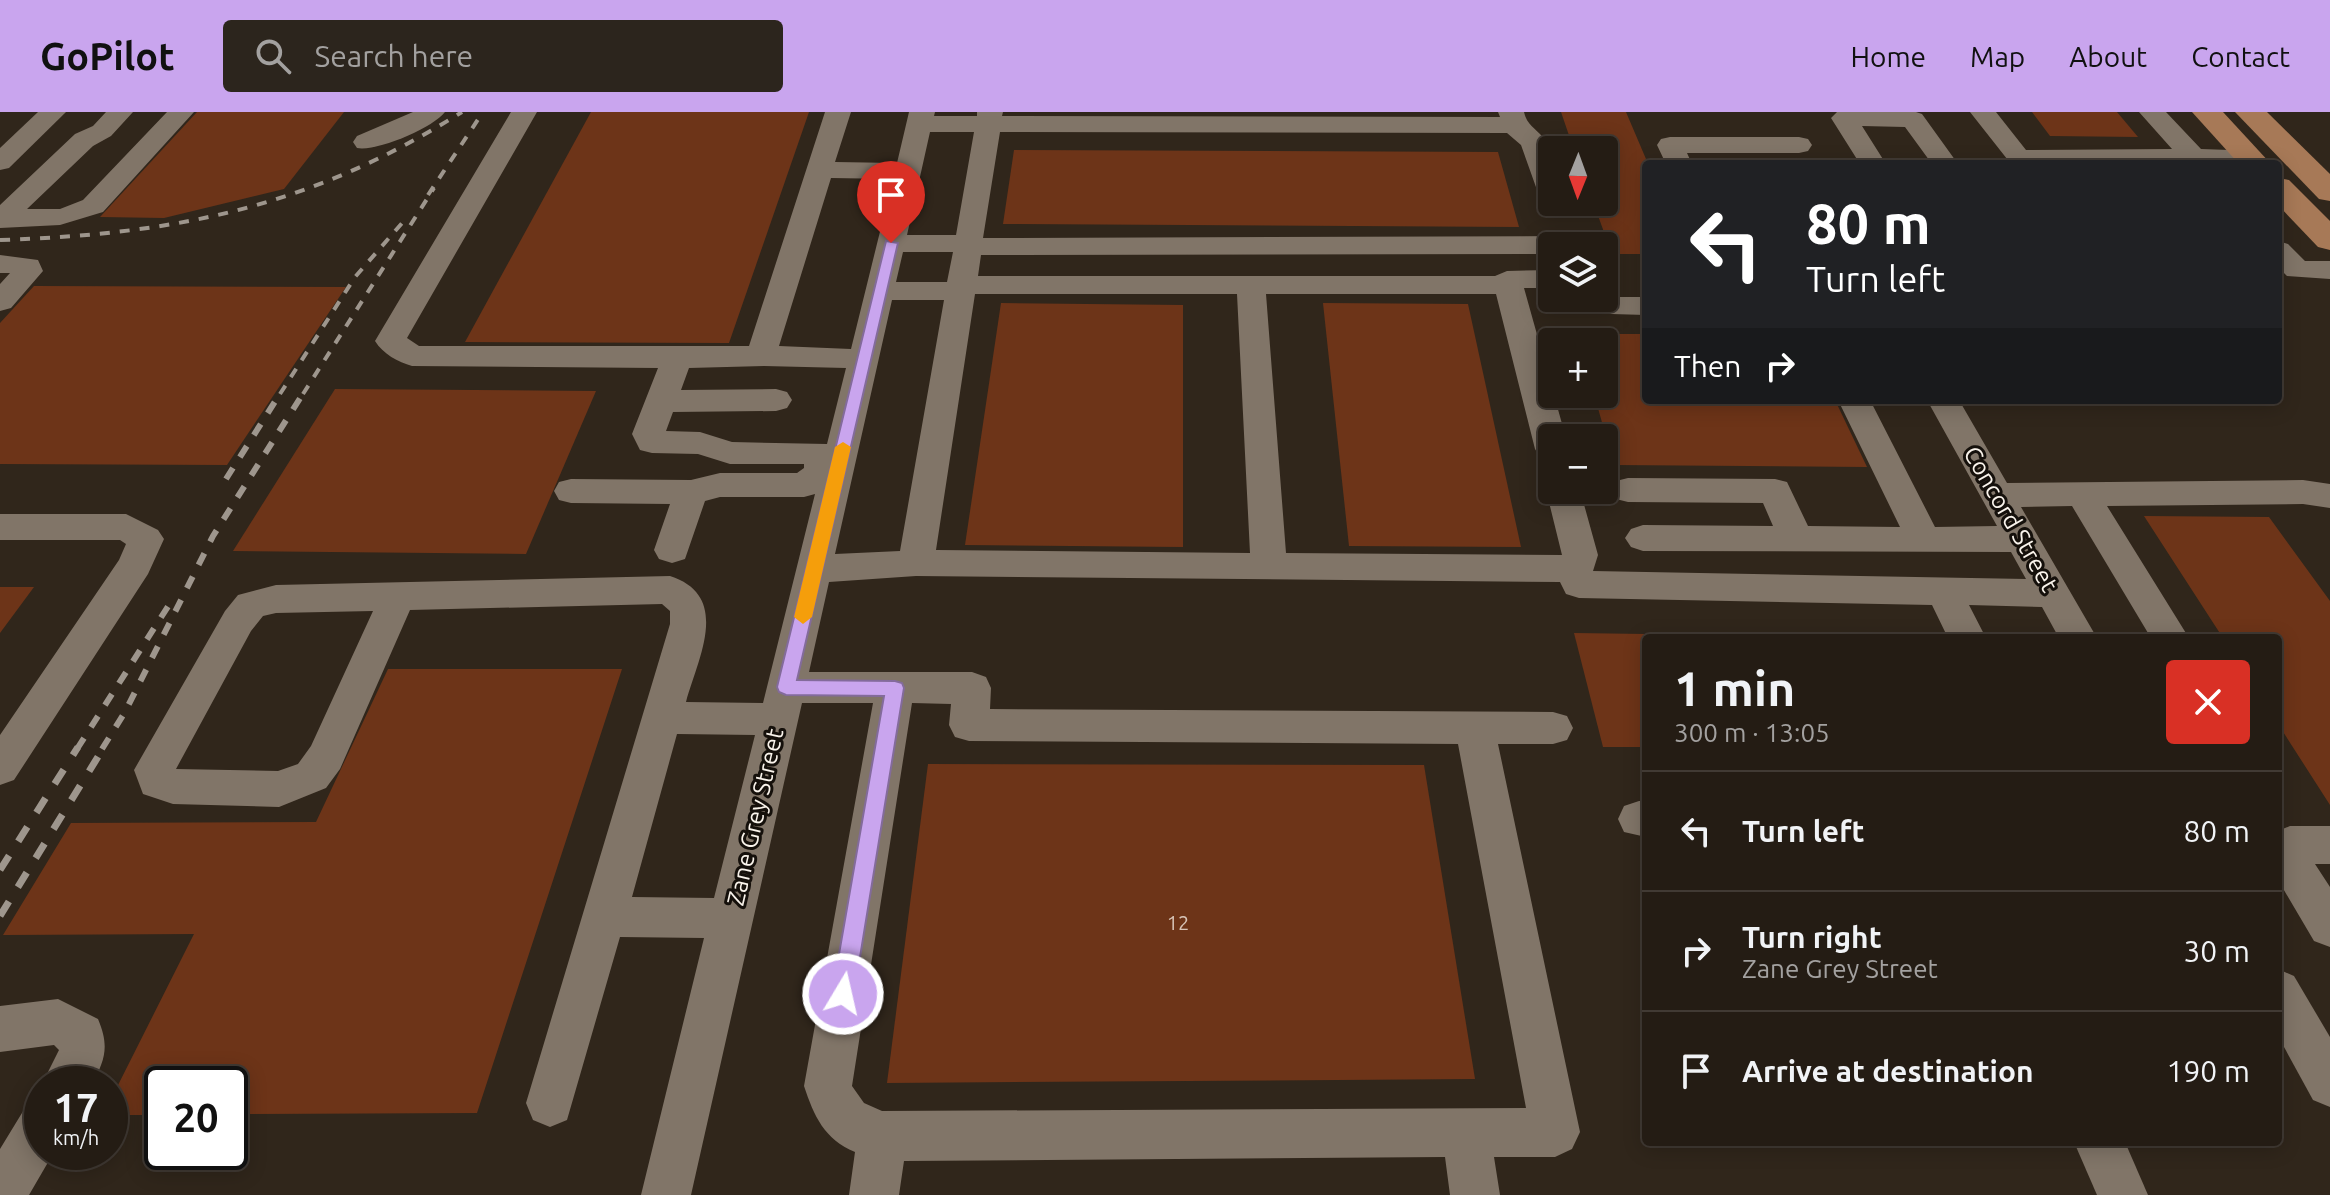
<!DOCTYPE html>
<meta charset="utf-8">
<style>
body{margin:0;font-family:Ubuntu,sans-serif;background:#2c251d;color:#f1f3f6;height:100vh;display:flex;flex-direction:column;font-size:30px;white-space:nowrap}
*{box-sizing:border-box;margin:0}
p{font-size:26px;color:#a3a1a0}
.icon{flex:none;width:44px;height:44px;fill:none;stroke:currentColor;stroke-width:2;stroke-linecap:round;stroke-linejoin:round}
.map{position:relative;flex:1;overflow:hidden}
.sheet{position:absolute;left:1642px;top:522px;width:640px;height:512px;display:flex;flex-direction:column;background:#241c14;border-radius:8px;box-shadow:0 4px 20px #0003,0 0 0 2px #413a34}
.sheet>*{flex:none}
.guide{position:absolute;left:1642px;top:48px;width:640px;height:244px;border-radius:8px;box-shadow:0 4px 20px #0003,0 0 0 2px #413a34;background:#202124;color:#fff;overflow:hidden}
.needle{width:52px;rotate:181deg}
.fabs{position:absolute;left:1538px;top:24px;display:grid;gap:16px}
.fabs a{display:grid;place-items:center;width:80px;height:80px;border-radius:8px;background:#241c14;box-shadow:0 4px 20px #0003,0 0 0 2px #413a34;font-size:40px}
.speed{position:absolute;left:24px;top:954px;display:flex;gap:16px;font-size:40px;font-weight:700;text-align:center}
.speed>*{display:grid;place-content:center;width:104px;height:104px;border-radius:50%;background:#241c14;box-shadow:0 4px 20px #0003,0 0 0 2px #413a34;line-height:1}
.speed small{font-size:20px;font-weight:400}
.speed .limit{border:4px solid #111;border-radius:12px;background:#fff;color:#111}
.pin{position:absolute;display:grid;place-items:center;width:68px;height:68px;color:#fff;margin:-82px -34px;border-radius:50% 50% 50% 0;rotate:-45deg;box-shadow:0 0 8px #0007}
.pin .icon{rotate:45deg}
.me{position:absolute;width:88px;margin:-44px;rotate:9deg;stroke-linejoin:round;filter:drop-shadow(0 0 6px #0008)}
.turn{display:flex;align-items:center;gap:28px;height:168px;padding:0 32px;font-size:36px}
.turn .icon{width:104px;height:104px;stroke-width:2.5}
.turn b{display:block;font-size:56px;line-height:68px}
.then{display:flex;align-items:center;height:76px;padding:0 32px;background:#0003;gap:16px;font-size:30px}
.round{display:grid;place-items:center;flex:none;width:84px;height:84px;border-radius:8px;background:#2c251d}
.head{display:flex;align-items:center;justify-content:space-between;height:136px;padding:0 32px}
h1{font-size:48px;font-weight:700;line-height:60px}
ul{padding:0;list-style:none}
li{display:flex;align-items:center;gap:24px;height:120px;padding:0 32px;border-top:2px solid #413a34}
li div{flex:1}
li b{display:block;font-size:30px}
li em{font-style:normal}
header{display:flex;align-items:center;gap:48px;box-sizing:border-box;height:112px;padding:0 40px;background:#c9a5ee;color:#111}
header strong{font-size:38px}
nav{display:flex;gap:44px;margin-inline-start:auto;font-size:28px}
.search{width:560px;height:72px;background:#2c251d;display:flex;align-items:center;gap:20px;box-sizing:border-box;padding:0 28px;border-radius:8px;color:#a3a1a0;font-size:30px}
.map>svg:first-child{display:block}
</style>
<header>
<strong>GoPilot</strong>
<div class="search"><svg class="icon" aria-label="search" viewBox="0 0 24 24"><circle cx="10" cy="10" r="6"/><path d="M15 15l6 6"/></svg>Search here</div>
<nav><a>Home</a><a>Map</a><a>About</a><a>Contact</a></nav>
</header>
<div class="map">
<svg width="2330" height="1083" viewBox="0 0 2330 1083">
<rect width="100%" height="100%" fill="#30261b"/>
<g fill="#6d3418">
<polygon points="197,0 344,0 284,77 164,106 100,105"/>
<polygon points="591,0 809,0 729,231 465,230"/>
<polygon points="1561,0 1626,0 1646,47 1646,142 1612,142 1593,90 1604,90 1604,38 1574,38"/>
<polygon points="2032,0 2117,0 2138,25 2050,24"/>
<polygon points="1014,38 1498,40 1519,115 1003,112"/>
<polygon points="34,174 346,175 227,353 0,352 0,211"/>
<polygon points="1001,191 1183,193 1183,435 965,433"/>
<polygon points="1323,191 1468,192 1521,435 1349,434"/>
<polygon points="1604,222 1646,222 1646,288 1835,288 1867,355 1614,353 1594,282 1604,282"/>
<polygon points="335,277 596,279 526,442 233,439"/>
<polygon points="2144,404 2269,405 2330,489 2330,693 2278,612 2278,526 2223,526"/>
<polygon points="0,475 34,475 0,521"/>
<polygon points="1574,521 1646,522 1646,635 1603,635"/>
<polygon points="388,557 622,557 477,1001 230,1002 230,972 162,972 162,1003 110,1003 110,989 194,822 3,823 71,711 316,710"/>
<polygon points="928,652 1424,653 1475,967 887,971"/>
</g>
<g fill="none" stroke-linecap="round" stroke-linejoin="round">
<g fill="#817568" fill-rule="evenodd">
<polygon points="38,0 66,0 9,56 0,58 0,36"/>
<polygon points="106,0 133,0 111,24 93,34 27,97 60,97 83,88 167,0 194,0 103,100 60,113 0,116 0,93 75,22 93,14"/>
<path d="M413 0H445C433 16 376 40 357 36L353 30 357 24Z"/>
<path d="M511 0H537L407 226 419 234H749L825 0H851L835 50 897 51 909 0H935L934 4H977V0H1003L1002 4 1500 5 1498 0H1524C1527 13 1535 16 1543 25 1557 42 1552 70 1552 90L1562 92H1542L1521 33 1507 21 1000 20 983 126 1568 124 1578 127 1582 133 1552 134V142L981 143 978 164H1495L1507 159 1552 158V176H1524L1566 326H1552V348L1540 345 1535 337 1496 182H1266L1286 441 1562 443 1546 378 1552 369V378H1580L1598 443 1593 459 2026 467 2011 440 1643 439 1631 435 1625 426 1631 417 1643 413 1773 414 1763 391 1628 390 1616 387 1611 378 1616 369 1628 366 1775 367 1787 370 1808 414 1900 415 1838 288H1870L1935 415 1997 414 1927 288H1959L2007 371 2303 368 2330 372V396L2303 392 2107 394 2189 526H2151L2072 394 2021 395 2097 526H2059L2042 495 1969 493 1986 526H1948L1932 493 1579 486 1566 482 1560 470 916 464 829 470 809 560H972L986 565 991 576 990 597 1553 600 1567 604 1573 616 1567 628 1553 632H1498L1580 1020 1572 1037 1555 1045H1494L1500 1083H1450L1445 1045 904 1049 899 1083H849L855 1040C824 1027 814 1004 804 974L873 591H802L691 1083H641L704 826 620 825 567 1008 550 1015 533 1008 526 991 670 512V499L662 492 410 498 340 657 326 676 279 695 173 692 143 682 134 658 225 499 238 483 276 473 670 464C732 484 698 546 686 590L763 591 815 382 804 385H720L705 389 685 447 672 451 659 447 654 438 670 392 571 391 559 388 554 379 559 370 571 367 691 368 720 361H797L804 356V352H730L698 342 652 341 640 338 632 322 658 256 412 254C398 250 383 242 375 229ZM930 20H974L956 123H907ZM831 66 893 67 851 237 779 234ZM903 140H953L947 170H896ZM975 182H1237L1250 441 936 438ZM892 188H944L900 439 835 442ZM764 254 846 256 827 332 732 330 700 320 666 319 673 300 776 299 787 296 792 288 787 280 776 277 681 278 689 256ZM373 499 311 634 298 652 278 659 176 657 251 519 263 504 276 501ZM912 591 951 592 949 613 955 625 969 629 1458 632 1526 996 882 999 864 991 852 974ZM677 622 755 623 714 786 632 785Z"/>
<polygon points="1916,0 1922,2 1958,52 1932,52 1905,15 1862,14 1886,52 1860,52 1831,6 1837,0"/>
<polygon points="1970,0 1996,0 2026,38 2172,37 2139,0 2166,0 2201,37 2258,39 2262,45 2253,52 2011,52"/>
<polygon points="1670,25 1799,25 1808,27 1812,33 1808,39 1799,41 1687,41 1692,52 1666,52 1657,33 1661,27"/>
<polygon points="2278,129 2288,132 2305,149 2330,149 2330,167 2287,164 2278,155"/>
<polygon points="0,143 38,148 43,159 11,196 0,199 0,172 10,161 0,161"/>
<polygon points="1604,185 1646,185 1646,203 1577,201 1571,186"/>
<polygon points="0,402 126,402 158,418 164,427 148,462 14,668 0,673 0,623 119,448 126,432 120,428 0,428"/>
<polygon points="1639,689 1646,689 1646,725 1624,720 1618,707 1624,694"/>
<polygon points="2290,714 2330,714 2330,752 2315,752 2330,775 2330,835 2314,829 2278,768 2278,719"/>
<polygon points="2278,857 2294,864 2330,925 2330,995 2313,988 2278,924"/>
<path d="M58 887 98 907C109 933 106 947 92 972H42L59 938 54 933 0 940V894Z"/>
<polygon points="42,988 42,1040 54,1040 29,1083 0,1083 0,1037 25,996"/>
<polygon points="2074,1030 2125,1030 2148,1083 2097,1083"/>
</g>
<g fill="#a77957" fill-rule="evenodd">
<polygon points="2192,0 2223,0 2271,52 2239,52"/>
<polygon points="2235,0 2267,0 2330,62 2330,89 2319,87"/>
<polygon points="2278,66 2289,68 2330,109 2330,138 2318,135 2278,93"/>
</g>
<g stroke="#9e968d" stroke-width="4" stroke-dasharray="10 10" stroke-linecap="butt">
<polyline points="428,83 483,0"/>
<path d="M0 128C178 122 310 95 462 0"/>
<polyline points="280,282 355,165 403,110"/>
<polyline points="303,282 434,76"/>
</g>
<g stroke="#9e968d" stroke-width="6" stroke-dasharray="13 13" stroke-linecap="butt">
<polyline points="226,367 281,280"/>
<polyline points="77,637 174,485"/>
<polyline points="102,637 125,600 213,424 304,280"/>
</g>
<g stroke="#9e968d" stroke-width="7" stroke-dasharray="17 17" stroke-linecap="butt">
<polyline points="0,758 78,635"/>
<polyline points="0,804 104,635"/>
</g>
</g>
<polygon fill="#c9a5ee" stroke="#836b9b" stroke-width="2" points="886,129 898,131 797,568 895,569 902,571 904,576 854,882 851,890 843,893 836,890 832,882 884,584 786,583 779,580 777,575"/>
<polygon fill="#f59e0b" points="843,330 851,335 812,505 803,512 794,505 835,335"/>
<g text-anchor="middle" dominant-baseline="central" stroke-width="6" stroke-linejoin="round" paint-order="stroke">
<g font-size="20" fill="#d7c4b7">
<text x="1178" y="810">12</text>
</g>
<g font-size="24" fill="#faf4ec" stroke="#15100b">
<text transform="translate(2011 407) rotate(60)">Concord Street</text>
<text transform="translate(755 705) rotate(-77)">Zane Grey Street</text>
</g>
</g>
</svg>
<div class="fabs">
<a><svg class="needle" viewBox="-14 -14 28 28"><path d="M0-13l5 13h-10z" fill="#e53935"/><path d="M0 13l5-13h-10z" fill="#a3a1a0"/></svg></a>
<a><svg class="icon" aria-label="layers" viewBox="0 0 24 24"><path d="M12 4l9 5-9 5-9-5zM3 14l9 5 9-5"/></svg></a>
<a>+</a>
<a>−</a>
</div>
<div class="speed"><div>17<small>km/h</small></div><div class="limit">20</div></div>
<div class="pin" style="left:891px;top:131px;background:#d93025"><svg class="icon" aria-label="arrive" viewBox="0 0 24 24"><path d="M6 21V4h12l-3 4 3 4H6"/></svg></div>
<svg class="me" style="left:843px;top:882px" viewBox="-20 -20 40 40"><circle r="17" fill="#c9a5ee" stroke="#fff" stroke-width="3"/><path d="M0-11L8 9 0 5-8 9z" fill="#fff"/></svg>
<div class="guide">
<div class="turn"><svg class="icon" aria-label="left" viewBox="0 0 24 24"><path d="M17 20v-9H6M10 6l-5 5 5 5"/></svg><div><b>80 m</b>Turn left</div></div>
<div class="then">Then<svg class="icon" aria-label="right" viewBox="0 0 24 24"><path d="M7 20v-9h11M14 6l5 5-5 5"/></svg></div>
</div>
<section class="sheet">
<div class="head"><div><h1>1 min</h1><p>300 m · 13:05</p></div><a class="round" style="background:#d93025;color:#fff"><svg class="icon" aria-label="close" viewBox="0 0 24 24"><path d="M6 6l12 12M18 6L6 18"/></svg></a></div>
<ul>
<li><svg class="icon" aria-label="left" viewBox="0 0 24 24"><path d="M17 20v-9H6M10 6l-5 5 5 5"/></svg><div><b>Turn left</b></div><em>80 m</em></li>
<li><svg class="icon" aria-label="right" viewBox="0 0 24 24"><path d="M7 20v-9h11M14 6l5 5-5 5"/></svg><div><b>Turn right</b><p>Zane Grey Street</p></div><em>30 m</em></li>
<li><svg class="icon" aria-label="arrive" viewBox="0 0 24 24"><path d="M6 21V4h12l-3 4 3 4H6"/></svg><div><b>Arrive at destination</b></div><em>190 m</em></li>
</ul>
</section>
</div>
